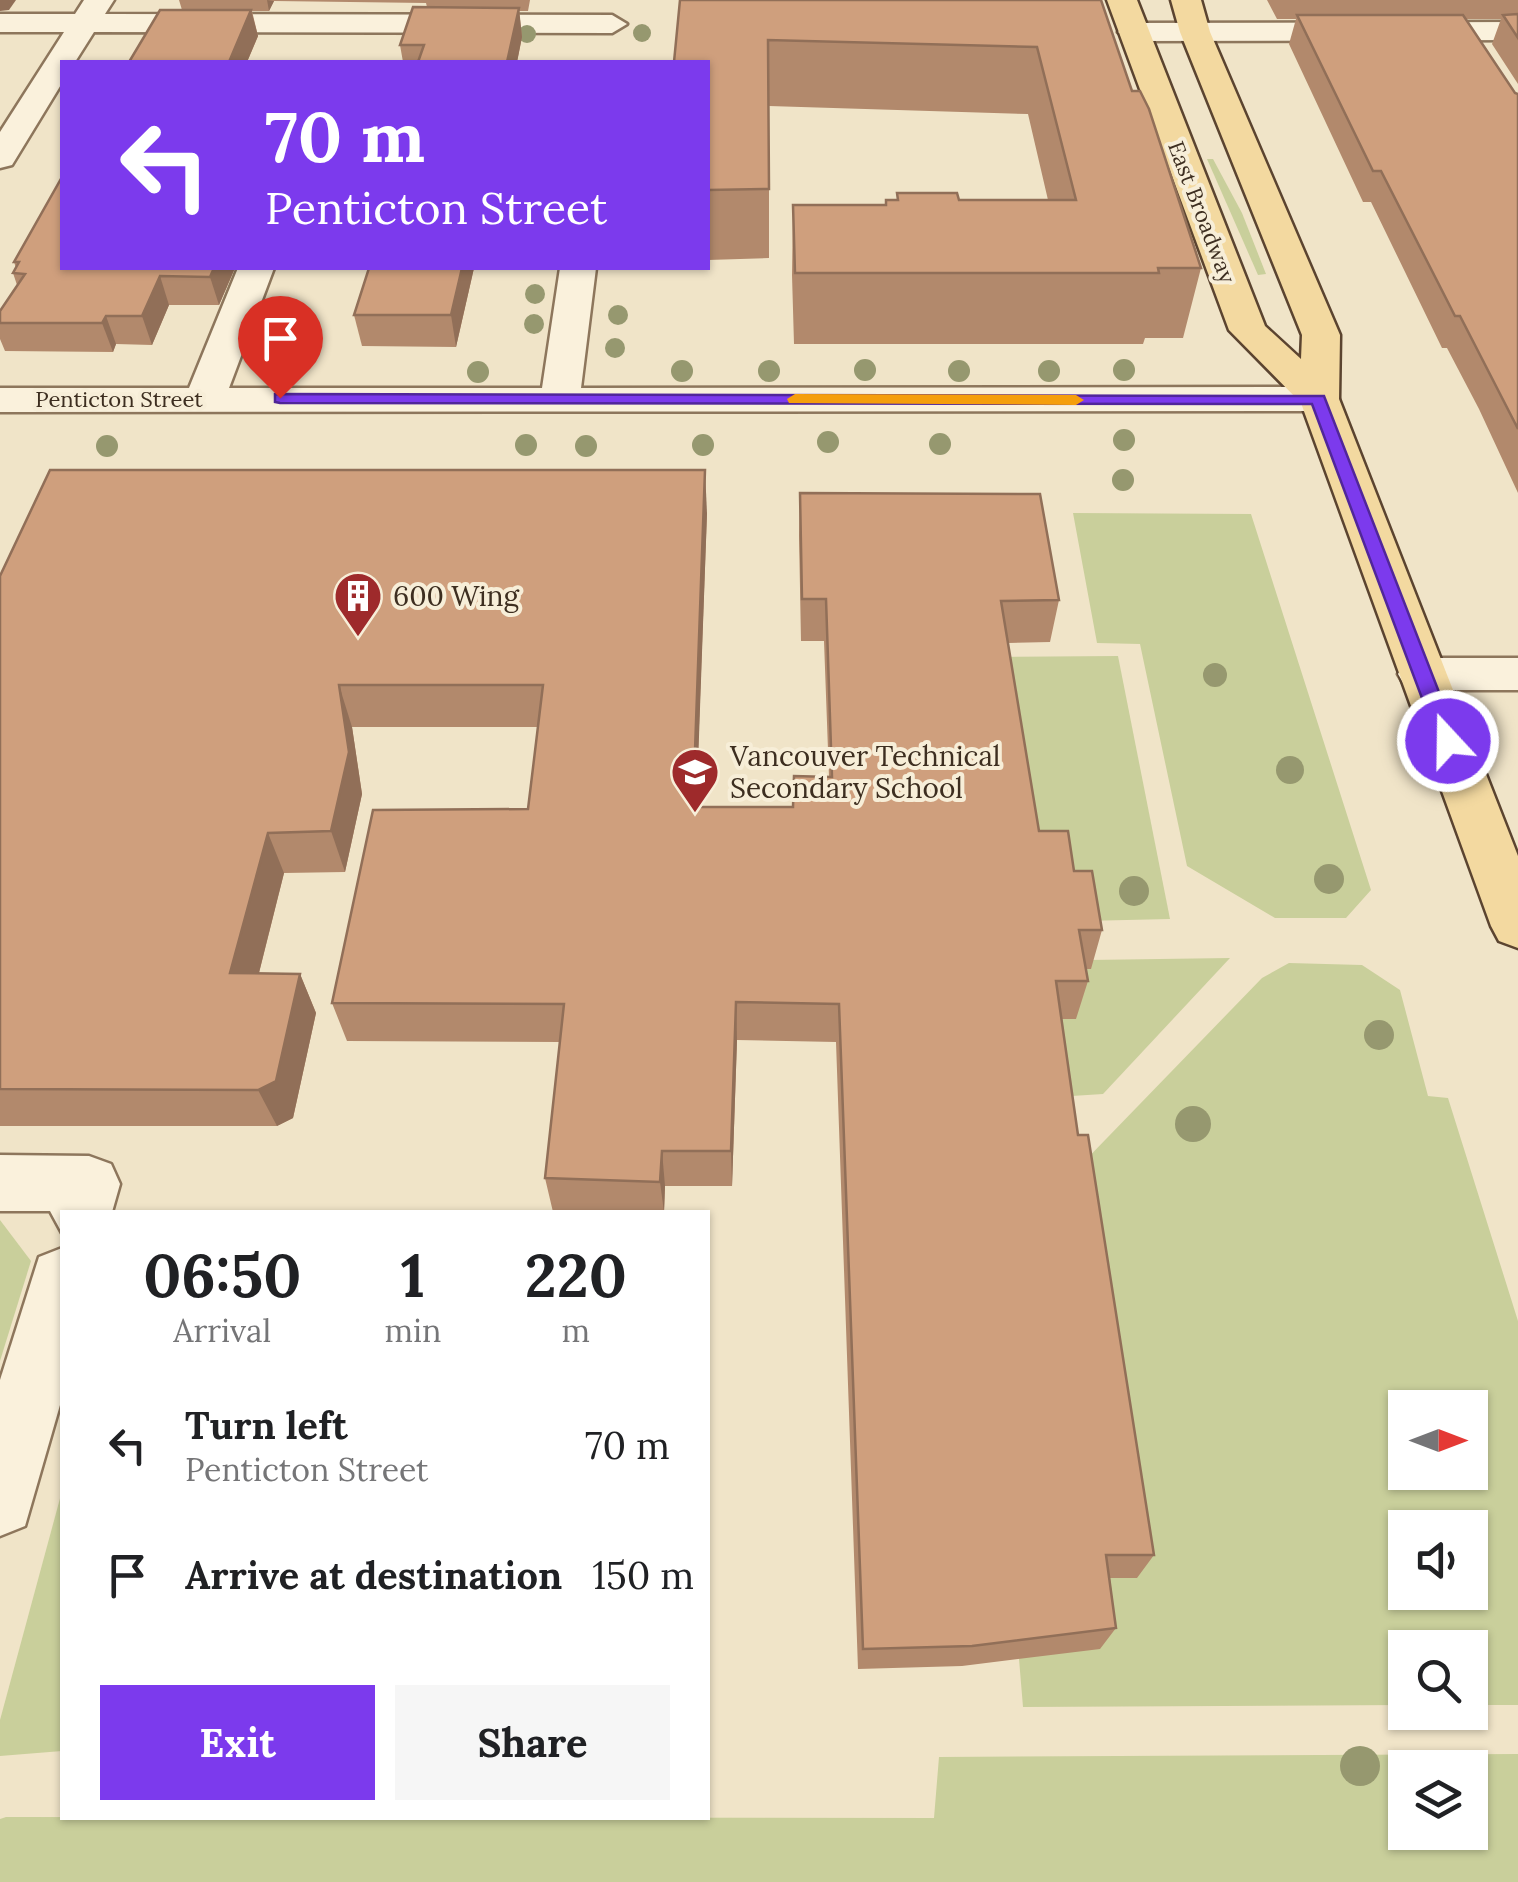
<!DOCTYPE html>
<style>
body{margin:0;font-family:Lora,serif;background:#f6f6f6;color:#202124;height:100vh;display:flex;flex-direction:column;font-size:38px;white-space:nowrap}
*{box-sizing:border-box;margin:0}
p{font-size:32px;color:#757577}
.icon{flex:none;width:55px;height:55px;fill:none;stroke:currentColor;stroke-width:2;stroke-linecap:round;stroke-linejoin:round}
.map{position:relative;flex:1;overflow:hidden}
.details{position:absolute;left:60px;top:1210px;width:650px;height:610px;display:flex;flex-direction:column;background:#fff;border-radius:0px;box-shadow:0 2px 8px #0004}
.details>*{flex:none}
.banner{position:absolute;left:60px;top:60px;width:650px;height:210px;border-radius:0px;box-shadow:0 2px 8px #0004;background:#7c3aed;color:#fff;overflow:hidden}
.needle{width:65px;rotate:90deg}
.tools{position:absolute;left:1388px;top:1390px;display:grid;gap:20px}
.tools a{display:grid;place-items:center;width:100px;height:100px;border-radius:0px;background:#fff;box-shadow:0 2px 8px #0004;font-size:50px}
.pin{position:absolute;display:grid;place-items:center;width:85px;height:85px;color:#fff;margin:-102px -42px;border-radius:50% 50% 50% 0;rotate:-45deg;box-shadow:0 0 10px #0007}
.pin .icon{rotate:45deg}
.me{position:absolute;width:110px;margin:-55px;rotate:339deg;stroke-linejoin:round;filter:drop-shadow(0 0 8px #0008)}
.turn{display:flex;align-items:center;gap:35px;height:210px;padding:0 40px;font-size:45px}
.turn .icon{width:130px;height:130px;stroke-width:2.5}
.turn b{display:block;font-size:70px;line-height:85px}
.eta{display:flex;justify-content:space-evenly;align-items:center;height:170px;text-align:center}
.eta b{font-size:60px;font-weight:800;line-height:70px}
.cta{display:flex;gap:20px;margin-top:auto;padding:20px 40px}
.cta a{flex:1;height:115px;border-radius:0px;background:#7c3aed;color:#fff;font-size:40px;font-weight:800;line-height:115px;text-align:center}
.cta a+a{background:#f6f6f6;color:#202124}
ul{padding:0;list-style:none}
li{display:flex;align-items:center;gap:30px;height:130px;padding:0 40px}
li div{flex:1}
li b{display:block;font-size:38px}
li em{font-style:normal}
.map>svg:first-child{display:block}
</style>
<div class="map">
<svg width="1518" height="1882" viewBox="0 0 1518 1882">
<rect width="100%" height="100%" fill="#f0e4c8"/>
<g fill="#c9cf9b" fill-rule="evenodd">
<polygon points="1207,159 1213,159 1242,213 1266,274 1258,275"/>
<polygon points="1073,513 1251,514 1371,890 1346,918 1275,918 1187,866 1140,644 1097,643"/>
<polygon points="1118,656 1170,919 1083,921 1030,872 996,657"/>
<polygon points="1230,958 1103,1094 1056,1097 1046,1019 1068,969 1089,960"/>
<path d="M1289 963 1362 965 1400 990 1428 1096 1448 1098 1518 1321V1705H1470V1648H1405V1705L1023 1707 1019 1659 1076 1170 1262 978ZM1405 1408H1470V1472H1405ZM1405 1528H1470V1592H1405Z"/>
<polygon points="0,1220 31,1261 0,1361"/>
<polygon points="62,1491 62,1751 0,1756 0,1720"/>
<path d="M1518 1754V1882H0V1819L6 1817 934 1818 939 1757ZM1405 1768H1470V1832H1405Z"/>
</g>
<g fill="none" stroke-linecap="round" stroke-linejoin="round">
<g stroke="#8d765c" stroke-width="5">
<g id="minor">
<polygon points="84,0 114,0 105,14 612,15 627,24 612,33 94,32 75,62 62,62 62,83 12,165 0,168 0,132 64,32 0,32 0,14 75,14"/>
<polygon points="1518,22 1518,40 1133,41 1118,32 1133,23"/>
<polygon points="238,268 274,268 229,388 542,388 560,268 596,268 581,388 1319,387 1333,390 1339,399 1333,408 1319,411 0,412 0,388 189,388"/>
<polygon points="1422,658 1518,658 1518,690 1422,690 1405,686 1398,674 1405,662"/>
<polygon points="0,1155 89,1156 111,1164 120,1184 112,1212 62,1212 62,1233 50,1211 0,1211"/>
<polygon points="62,1248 62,1398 25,1526 0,1536 0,1380 39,1257"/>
</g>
</g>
<g stroke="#5b4430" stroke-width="5">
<polygon id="major" points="1107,0 1137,0 1265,326 1301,359 1302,335 1180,32 1171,0 1201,0 1210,32 1340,335 1339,399 1518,856 1518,948 1499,941 1491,926 1301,403 1229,330"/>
</g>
<use href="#minor" fill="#faf1dc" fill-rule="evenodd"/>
<use href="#major" fill="#f3d9a0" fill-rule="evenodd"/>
</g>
<g fill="#96986f">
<circle cx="642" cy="33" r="9"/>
<circle cx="527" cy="34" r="9"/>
<circle cx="535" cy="294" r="10"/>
<circle cx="618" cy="315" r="10"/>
<circle cx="534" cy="324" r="10"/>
<circle cx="615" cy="348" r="10"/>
<circle cx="865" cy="370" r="11"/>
<circle cx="1124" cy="370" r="11"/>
<circle cx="682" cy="371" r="11"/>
<circle cx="769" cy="371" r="11"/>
<circle cx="959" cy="371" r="11"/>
<circle cx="1049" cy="371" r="11"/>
<circle cx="478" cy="372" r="11"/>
<circle cx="1124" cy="440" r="11"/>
<circle cx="828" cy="442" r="11"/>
<circle cx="940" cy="444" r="11"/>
<circle cx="526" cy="445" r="11"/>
<circle cx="703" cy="445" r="11"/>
<circle cx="107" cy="446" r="11"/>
<circle cx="586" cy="446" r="11"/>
<circle cx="1123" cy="480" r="11"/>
<circle cx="1215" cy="675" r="12"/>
<circle cx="1290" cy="770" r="14"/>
<circle cx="1329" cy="879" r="15"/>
<circle cx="1134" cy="891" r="15"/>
<circle cx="1379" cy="1035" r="15"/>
<circle cx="1193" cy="1124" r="18"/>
<circle cx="1360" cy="1766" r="20"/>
</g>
<g fill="#b2896c">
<polygon points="179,0 530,0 528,11 519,11 522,37 517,62 403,62 400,45 427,7 426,3 274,1 269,11 252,11 258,36 247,62 129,62 182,10"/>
<polygon points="680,0 1101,0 1132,91 1201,268 1183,338 1145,338 1143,344 794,344 792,275 793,205 885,205 897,200 897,193 959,200 1048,200 1028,114 769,106 769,258 708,260 708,62"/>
<polygon points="1267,0 1518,0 1518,84 1492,44 1501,19 1466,19 1515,93 1518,94 1518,493 1479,409 1447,348 1442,348 1371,202 1363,202 1289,44 1296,19 1277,19"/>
<polygon points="14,262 62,268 235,268 219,305 169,305 152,345 116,344 113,352 5,351 0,339 0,311 17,285 13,273 16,268"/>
<polygon points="474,268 456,347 362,346 354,315"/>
<polygon points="800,493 1059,600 1050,642 1008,643 1039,831 1074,871 1102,930 1091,969 1086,969 1088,981 1076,1019 1062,1019 1078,1135 1154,1555 1137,1578 1110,1578 1116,1628 1100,1649 962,1666 858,1669 836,1042 737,1040 732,1186 665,1186 664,1212 553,1212 545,1178 560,1042 347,1041 332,1003 528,809 538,727 352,727 362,794 345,872 284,873 259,973 300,974 316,1013 293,1118 277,1126 0,1126 0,576 707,513 696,807 793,807 829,777 824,641 801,641 799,536"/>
</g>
<g fill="#916f58">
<polygon points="0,0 16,0 9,10 0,11"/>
<polygon points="267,0 274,1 269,11"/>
<polygon points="519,8 522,37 517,62 507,62"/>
<polygon points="251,10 258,36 247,62 229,62"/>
<polygon points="214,268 235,268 219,305 210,277"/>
<polygon points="462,268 474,268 456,347 451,315"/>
<polygon points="160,276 169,305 152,345 142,316"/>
<polygon points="106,316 116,344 113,352 102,323"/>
<polygon points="705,470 707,513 695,848 693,807"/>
<polygon points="339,685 352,727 362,794 345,872 331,831"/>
<polygon points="268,833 284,873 249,1012 230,973"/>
<polygon points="300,974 316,1013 293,1118 277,1126 258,1090"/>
<polygon points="736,1002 737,1040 732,1186 731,1151"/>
<polygon points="662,1151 665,1186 664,1212 660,1182"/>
</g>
<g fill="#cf9f7d" stroke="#916f58" stroke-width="2.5">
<polygon points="680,0 1101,0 1132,91 1140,91 1149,109 1201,268 1158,268 1159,273 795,273 793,205 886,205 886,200 898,200 897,193 957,193 959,200 1076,200 1037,47 768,40 769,189 708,190 708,62 674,62"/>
<polygon points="413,7 519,8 507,62 418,62 424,45 400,45"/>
<polygon points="160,10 251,10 229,62 129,62"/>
<polygon points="1518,14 1518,38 1503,15"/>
<polygon points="1297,15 1463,15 1515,93 1518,94 1518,429 1460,316 1455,316 1381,171 1373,171"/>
<polygon points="62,177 62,268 214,268 210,277 160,276 142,316 106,316 102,323 0,323 0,311 25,274 13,273 19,262 14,262"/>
<polygon points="369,268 462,268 451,315 354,315"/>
<polygon points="50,470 705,470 693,807 793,807 794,776 832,777 826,599 802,599 800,493 1040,494 1059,600 1001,601 1039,831 1068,831 1074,871 1092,871 1102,930 1079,930 1088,981 1056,981 1078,1135 1088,1135 1154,1555 1106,1555 1116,1628 972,1646 863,1649 839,1004 736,1002 731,1151 662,1151 660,1182 545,1178 564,1004 332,1003 373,810 528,809 543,685 339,685 349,752 331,831 268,833 230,973 300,974 276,1081 258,1090 0,1089 0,576"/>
</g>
<polygon fill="#7c3aed" stroke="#51269a" stroke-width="2.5" points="275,394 1324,396 1458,741 1448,748 1438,741 1312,404 280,403 275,402"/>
<polygon fill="#f59e0b" points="795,394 1076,395 1084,400 1076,405 789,403 787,399"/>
<defs>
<g id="building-pin" transform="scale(2.5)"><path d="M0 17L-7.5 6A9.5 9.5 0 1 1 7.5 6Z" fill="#9e2a2b" stroke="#f7eed8"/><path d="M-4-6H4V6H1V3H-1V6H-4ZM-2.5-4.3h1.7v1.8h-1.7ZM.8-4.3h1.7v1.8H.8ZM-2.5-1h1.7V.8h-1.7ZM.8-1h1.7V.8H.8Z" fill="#fff"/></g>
<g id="school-pin" transform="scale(2.5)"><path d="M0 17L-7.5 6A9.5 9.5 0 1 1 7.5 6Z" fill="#9e2a2b" stroke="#f7eed8"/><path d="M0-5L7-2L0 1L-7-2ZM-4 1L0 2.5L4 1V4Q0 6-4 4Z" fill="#fff"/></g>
</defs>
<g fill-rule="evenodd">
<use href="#building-pin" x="358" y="596"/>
<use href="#school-pin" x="695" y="772"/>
</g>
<g text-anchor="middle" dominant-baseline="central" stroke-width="8" stroke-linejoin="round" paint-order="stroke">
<g font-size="22" fill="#3d2e20" stroke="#f7eed8">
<text transform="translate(1202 212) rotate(69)">East Broadway</text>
<text x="119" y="399">Penticton Street</text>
</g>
<g font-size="28" fill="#3d2e20" stroke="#f7eed8" text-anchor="start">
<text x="393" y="596">600 Wing</text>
<text x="730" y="756">Vancouver Technical<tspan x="730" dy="32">Secondary School</tspan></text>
</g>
</g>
</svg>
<div class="tools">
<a><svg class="needle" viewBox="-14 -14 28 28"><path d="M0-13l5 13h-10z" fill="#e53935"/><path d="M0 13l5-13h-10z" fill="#757577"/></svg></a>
<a><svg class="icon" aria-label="sound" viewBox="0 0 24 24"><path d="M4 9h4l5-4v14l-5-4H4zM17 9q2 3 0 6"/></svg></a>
<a><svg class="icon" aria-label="search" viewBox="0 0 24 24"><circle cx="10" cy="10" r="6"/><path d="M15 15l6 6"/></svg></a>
<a><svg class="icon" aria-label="layers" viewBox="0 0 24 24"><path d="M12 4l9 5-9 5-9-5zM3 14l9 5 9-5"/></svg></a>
</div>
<div class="pin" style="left:280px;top:398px;background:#d93025"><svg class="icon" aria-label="arrive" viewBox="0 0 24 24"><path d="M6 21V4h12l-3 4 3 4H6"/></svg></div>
<svg class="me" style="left:1448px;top:741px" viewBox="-20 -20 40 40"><circle r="17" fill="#7c3aed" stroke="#fff" stroke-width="3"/><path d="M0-11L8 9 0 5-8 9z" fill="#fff"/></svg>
<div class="banner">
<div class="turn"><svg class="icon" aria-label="left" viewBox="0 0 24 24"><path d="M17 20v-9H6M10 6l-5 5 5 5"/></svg><div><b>70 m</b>Penticton Street</div></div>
</div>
<section class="details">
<div class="eta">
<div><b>06:50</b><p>Arrival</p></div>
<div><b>1</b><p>min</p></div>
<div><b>220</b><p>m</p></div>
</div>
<ul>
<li><svg class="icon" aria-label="left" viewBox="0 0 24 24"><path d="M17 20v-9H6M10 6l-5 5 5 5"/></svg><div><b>Turn left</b><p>Penticton Street</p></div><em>70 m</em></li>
<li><svg class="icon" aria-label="arrive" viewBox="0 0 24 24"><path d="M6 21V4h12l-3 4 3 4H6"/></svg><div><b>Arrive at destination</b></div><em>150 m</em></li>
</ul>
<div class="cta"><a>Exit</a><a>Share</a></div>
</section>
</div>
